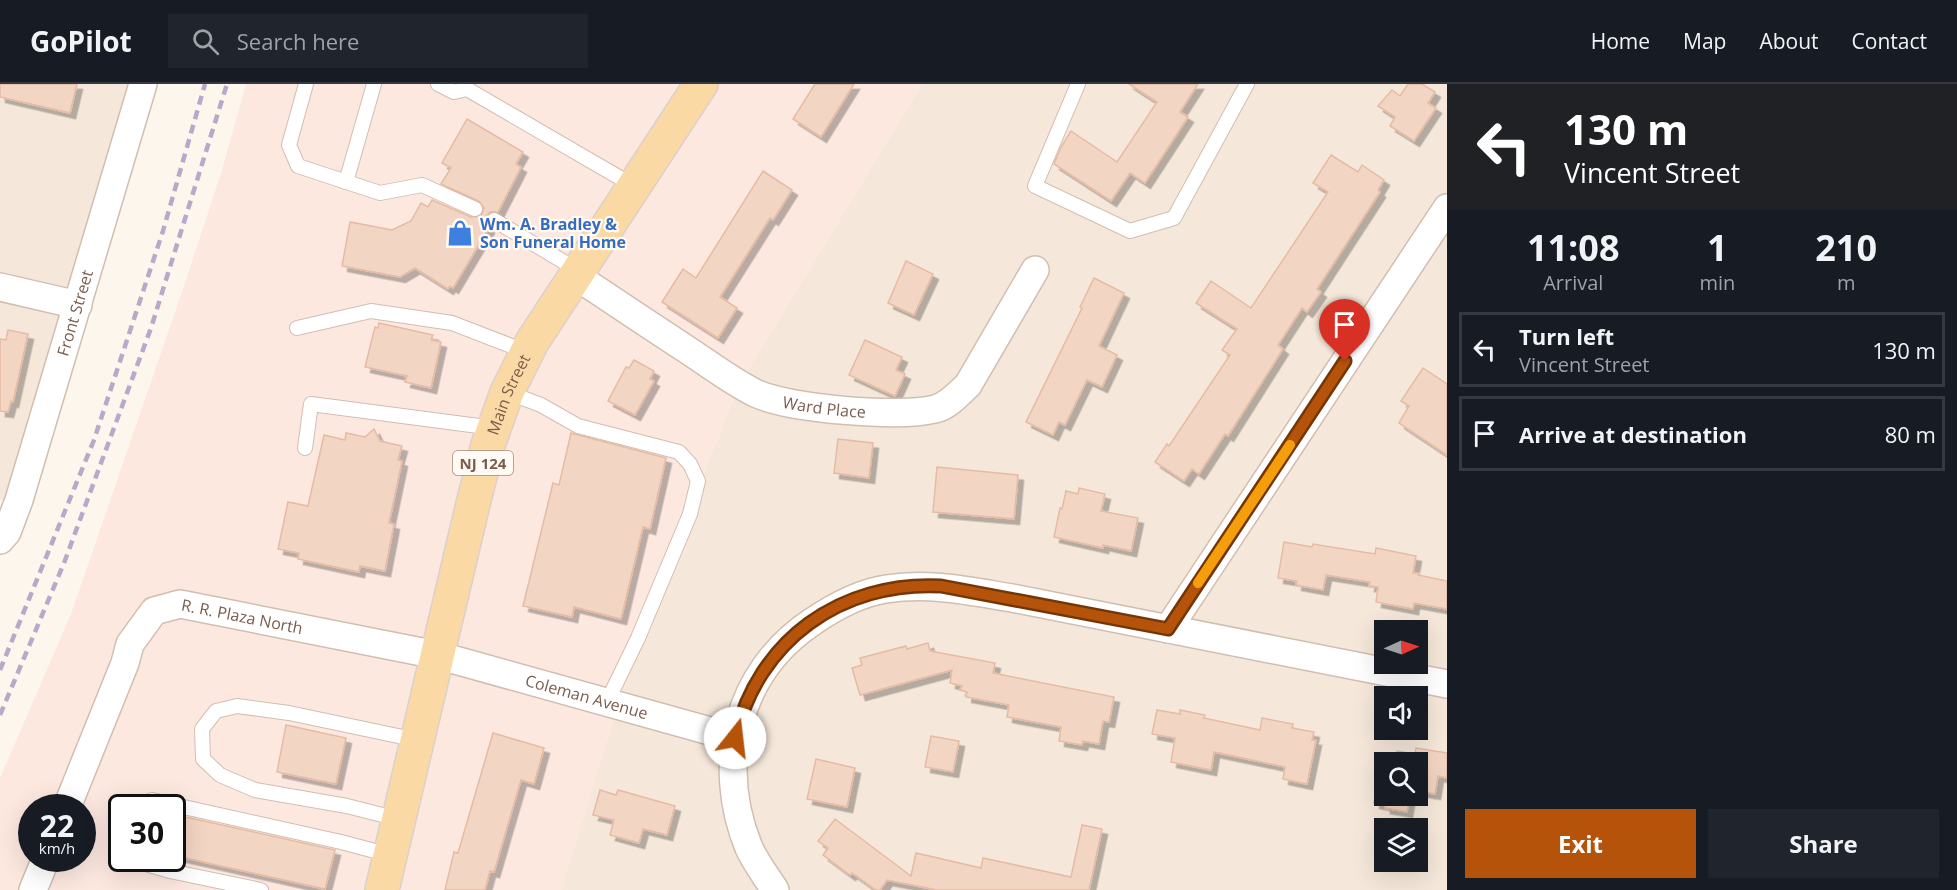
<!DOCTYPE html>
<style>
body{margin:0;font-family:"Open Sans",sans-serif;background:#20242c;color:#f1f3f6;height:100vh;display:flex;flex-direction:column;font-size:22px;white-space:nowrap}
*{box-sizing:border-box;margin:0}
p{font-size:20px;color:#9ea1a6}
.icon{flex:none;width:33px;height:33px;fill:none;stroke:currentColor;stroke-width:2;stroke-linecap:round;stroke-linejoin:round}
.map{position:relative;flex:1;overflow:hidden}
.drawer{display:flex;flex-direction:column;background:#171b24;width:510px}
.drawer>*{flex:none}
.guide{background:#202124;color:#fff;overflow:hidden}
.needle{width:39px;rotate:87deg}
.controls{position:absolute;left:1374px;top:536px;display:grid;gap:12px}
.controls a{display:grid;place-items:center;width:54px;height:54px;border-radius:0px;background:#171b24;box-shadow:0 6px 24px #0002;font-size:30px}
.speed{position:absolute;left:18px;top:710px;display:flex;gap:12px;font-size:30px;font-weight:700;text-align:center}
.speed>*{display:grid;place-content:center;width:78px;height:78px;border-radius:50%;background:#171b24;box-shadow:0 6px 24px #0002;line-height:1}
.speed small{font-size:15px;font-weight:400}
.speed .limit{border:3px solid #111;border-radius:9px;background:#fff;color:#111}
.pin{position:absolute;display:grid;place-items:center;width:51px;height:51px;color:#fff;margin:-62px -26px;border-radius:50% 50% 50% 0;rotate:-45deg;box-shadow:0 0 6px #0007}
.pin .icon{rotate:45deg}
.me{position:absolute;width:66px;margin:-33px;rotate:16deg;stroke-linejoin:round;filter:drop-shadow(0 0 4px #0008)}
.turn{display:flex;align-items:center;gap:21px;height:126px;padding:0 18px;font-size:27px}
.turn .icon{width:78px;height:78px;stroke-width:2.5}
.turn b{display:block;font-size:42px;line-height:51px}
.eta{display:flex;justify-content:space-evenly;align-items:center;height:102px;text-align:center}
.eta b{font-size:36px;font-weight:700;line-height:42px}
.primary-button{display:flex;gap:12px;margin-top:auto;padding:12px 18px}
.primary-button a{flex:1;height:69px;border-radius:0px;background:#b45309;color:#fff;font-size:24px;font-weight:700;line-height:69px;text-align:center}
.primary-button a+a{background:#20242c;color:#f1f3f6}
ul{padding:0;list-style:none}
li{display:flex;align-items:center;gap:18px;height:75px;margin:0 12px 9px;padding:0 6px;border:3px solid #363941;border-radius:0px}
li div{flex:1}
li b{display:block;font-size:22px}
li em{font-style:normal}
header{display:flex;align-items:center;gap:36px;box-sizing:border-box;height:84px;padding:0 30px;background:#171b24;border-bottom:2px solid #363941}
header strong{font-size:28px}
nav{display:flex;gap:33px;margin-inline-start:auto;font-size:21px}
.search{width:420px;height:54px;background:#20242c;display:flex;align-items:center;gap:15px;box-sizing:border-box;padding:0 21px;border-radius:0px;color:#9ea1a6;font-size:22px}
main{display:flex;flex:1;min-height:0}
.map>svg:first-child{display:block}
</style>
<header>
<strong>GoPilot</strong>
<div class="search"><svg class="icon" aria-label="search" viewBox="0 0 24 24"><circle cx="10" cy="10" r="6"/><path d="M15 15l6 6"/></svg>Search here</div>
<nav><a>Home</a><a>Map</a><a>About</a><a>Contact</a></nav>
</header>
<main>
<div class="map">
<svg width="1447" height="806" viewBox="0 0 1447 806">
<defs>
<filter id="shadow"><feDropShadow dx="5.5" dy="5.5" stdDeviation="0" flood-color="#0004"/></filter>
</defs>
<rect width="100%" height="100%" fill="#fdf6ec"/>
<g fill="#f5e8da" fill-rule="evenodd">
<polygon points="0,0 150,0 19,417 0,416"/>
<path d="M922 0H1447V806H561L638 554 740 299ZM1384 546H1418V579H1384ZM1384 612H1418V645H1384ZM1384 678H1418V711H1384ZM1384 744H1418V777H1384Z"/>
</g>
<path fill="#fde8e0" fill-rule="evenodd" d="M246 0H922L740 299 638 554 561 806H0V694L71 530 184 202 222 86ZM32 723H82V774H32ZM122 723H172V774H122Z"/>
<g fill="#f3d5c3" stroke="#e6bba3" stroke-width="1.5" filter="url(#shadow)">
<polygon points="0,0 77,0 70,29 0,13"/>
<polygon points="815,0 854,0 821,53 793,35"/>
<polygon points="1129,0 1198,0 1180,28 1188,33 1145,99 1130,89 1111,117 1054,80 1061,63 1071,47 1117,78 1157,18"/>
<polygon points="1408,0 1422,0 1435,8 1428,19 1436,24 1414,57 1390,42 1395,33 1378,22 1392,6 1400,12"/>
<polygon points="467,35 523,68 516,80 521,83 498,128 490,128 486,132 486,140 489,144 453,204 450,202 448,205 415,184 400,193 342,182 350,138 392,146 411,137 421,119 428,123 432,116 471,133 481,132 484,124 479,117 441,100 451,84 442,79"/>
<polygon points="1331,71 1358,88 1362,81 1384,96 1378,106 1380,108 1317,205 1321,208 1307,228 1302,224 1278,261 1283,265 1228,352 1225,350 1199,390 1192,385 1184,397 1155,378 1167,360 1169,362 1230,271 1222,266 1237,245 1196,219 1211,197 1251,224 1328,108 1313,99"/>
<polygon points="763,87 792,106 773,136 770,134 720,213 737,224 718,254 662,218 683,185 696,194"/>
<polygon points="906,177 933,190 914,231 888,219"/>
<polygon points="1094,194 1124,209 1099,262 1117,271 1102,303 1087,296 1065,341 1059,338 1053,351 1026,338 1082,224 1080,223"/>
<polygon points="379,239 433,251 431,256 441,258 431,304 405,298 407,292 365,283 375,243 378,244"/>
<polygon points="8,246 28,250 13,318 11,317 8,328 0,327 0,255 6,256"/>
<polygon points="865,256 902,273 896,286 905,290 895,312 849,291"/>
<polygon points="634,276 654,287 650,295 654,297 635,331 608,317 626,283 629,284"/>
<polygon points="1423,284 1447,300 1447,371 1399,339 1409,322 1401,317"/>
<polygon points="374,345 380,357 402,362 398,376 402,377 389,439 394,440 385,487 360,482 359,488 298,475 299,469 278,465 288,418 308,422 324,351 345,356 346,349 365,353"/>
<polygon points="571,349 666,374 650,445 643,443 621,535 574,523 572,533 523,522 553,399 559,401"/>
<polygon points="838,355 873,359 869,394 834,389"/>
<polygon points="937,383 1018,391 1014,435 933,428"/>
<polygon points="1079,404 1105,410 1101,427 1138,434 1131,467 1103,461 1103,464 1054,453 1060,424 1062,425 1066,407 1078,410"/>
<polygon points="1284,458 1312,463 1313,460 1375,470 1376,464 1416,472 1413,489 1419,489 1418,491 1447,497 1447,525 1414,519 1413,525 1376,518 1378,503 1369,502 1370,498 1326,491 1323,506 1296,501 1297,497 1278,494"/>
<polygon points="928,559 930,567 995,579 993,589 1114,613 1109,638 1103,637 1099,660 1083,657 1082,661 1059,657 1061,643 1007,633 1009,621 966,613 967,608 960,606 962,602 950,599 952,586 860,611 852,584 862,581 860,574 906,562 907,565"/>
<polygon points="1157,626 1180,630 1180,626 1205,631 1204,634 1260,646 1262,634 1293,640 1292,644 1314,648 1312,656 1316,656 1307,700 1283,695 1285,683 1214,668 1211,686 1171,678 1175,654 1152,650"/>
<polygon points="286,641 346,654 336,700 277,688"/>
<polygon points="493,649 544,664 534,700 521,696 494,788 490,787 485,806 445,806 454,768 458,769"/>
<polygon points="931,652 959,657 953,688 925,683"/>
<polygon points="1416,664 1447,669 1447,694 1438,692 1435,710 1418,707 1418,678 1395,678 1397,667 1415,670"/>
<polygon points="816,675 855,684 847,723 807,715"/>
<polygon points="1380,686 1384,687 1384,711 1410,711 1407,728 1385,724 1385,721 1374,719"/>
<polygon points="600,706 616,711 618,706 675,722 667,751 643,745 639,759 610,751 614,736 593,731"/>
<polygon points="172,730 335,766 325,805 172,771"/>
<polygon points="835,735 911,792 916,769 981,784 983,774 1071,793 1082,741 1102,745 1089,806 937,806 887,796 880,806 876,806 852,789 850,791 823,771 828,764 818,757"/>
</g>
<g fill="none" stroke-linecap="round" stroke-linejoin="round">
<g stroke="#d1beb0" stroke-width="16">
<g id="lane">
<polyline points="306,0 289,61 298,82 380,109 422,101 475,125"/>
<polyline points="438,0 454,8 467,5 634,102"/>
<polyline points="1078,0 1035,102 1130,147 1174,134 1247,0"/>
<polyline points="346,98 374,0"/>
<polyline points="494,136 579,187"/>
<polyline points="297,244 371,227 452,239 527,268"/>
<polyline points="507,308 541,321 578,342 679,368 690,380 698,397 690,430 638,554 607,618"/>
<polyline points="305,364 311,320 494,344"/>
<polyline points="151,723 152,716 341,758 390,771"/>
<polyline points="398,735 347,722 255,706 220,691 203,675 202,645 216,627 237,622 289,629 417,656"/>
<polyline points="140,774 139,778 170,787 261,806"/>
</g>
</g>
<g stroke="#d1beb0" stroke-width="30">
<g id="street">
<path id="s1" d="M576 192C612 216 649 241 686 265 709 280 731 297 755 309 789 325 899 334 935 325 948 322 958 310 968 301L1035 186"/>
<polyline points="0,203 78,221"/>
<path id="s2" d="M0 456 7 448 19 416 143 0"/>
<polyline points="1168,545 1447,124"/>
<path id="s3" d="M67 723 125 579 130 560 154 527 180 520 437 571 735 654"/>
<polyline points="33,806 46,774"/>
<path d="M775 806C766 792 756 779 749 764 715 681 736 589 812 538 834 523 859 509 886 505 929 498 969 507 1012 514L1447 600"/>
</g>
</g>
<g stroke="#dad1cd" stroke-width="36">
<g id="primary">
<path id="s4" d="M382 806 472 424 488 361 507 308 532 258 701 0"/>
</g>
</g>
<use href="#lane" stroke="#fff" stroke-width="14"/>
<use href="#street" stroke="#fff" stroke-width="27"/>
<use href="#primary" stroke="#fbd9a5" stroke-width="33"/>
<g stroke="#b9a8c9" stroke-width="4.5" stroke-dasharray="9 6" stroke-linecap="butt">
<polyline points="0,586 94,356 163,147 205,0"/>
<polyline points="0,631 64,479 151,244 227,0"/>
</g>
</g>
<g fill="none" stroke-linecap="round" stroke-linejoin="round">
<g stroke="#753606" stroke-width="15">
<path id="route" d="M735 654C758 556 841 497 941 502L1168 545 1345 277"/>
</g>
<use href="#route" stroke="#b45309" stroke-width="10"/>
<polyline stroke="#f59e0b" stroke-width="10" points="1198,499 1290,361"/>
</g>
<defs>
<g id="shop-bare" transform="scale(2.07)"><path d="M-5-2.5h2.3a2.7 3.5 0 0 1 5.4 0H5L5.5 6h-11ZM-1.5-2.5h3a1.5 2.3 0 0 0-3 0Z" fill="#3f7fe0" stroke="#fffaf3" stroke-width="2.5" paint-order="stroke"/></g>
</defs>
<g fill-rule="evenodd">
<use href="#shop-bare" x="460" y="149"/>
</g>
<g text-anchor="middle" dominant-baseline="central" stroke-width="4.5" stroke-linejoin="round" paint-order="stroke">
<rect fill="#fffaf3" stroke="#a28b7f" stroke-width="1.5" x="453" y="367" width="60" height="24" rx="4.5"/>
<g font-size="15" font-weight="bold" fill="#7a5c4d">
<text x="483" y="379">NJ 124</text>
</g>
<g font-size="16" font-weight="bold" fill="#366cbe" stroke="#fffaf3" text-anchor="start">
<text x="480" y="140">Wm. A. Bradley &amp;<tspan x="480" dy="18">Son Funeral Home</tspan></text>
</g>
<g font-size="16" fill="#7a5c4d" stroke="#fffaf3">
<text stroke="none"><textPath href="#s2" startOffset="240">Front Street</textPath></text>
<text stroke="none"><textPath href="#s4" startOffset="512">Main Street</textPath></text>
<text stroke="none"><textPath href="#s1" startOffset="285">Ward Place</textPath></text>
<text stroke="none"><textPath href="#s3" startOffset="306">R. R. Plaza North</textPath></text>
<text stroke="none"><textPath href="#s3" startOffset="660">Coleman Avenue</textPath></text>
</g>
</g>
</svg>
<div class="controls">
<a><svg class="needle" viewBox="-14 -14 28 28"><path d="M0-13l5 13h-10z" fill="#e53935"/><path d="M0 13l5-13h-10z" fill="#9ea1a6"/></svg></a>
<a><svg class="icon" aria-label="sound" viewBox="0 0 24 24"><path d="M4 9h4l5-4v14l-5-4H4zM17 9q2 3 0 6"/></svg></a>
<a><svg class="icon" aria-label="search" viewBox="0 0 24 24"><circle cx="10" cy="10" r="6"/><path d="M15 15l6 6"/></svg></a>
<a><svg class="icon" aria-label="layers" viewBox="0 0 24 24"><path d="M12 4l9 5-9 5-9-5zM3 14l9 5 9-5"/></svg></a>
</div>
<div class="speed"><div>22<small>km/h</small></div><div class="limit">30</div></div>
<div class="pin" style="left:1345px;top:277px;background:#d93025"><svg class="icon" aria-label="arrive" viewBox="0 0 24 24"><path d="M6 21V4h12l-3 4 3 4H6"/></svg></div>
<svg class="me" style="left:735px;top:654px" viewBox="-20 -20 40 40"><circle r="19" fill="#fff"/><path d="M0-13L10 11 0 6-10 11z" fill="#b45309"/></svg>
</div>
<section class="drawer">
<div class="guide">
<div class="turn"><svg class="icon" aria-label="left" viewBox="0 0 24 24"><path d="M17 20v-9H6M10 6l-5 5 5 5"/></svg><div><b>130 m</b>Vincent Street</div></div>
</div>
<div class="eta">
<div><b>11:08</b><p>Arrival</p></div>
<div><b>1</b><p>min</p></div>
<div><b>210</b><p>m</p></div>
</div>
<ul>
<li><svg class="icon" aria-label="left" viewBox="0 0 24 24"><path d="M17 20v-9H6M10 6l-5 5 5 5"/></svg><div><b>Turn left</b><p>Vincent Street</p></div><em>130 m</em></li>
<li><svg class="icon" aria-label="arrive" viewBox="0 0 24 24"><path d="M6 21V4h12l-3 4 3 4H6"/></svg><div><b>Arrive at destination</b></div><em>80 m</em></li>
</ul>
<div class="primary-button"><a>Exit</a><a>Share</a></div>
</section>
</main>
